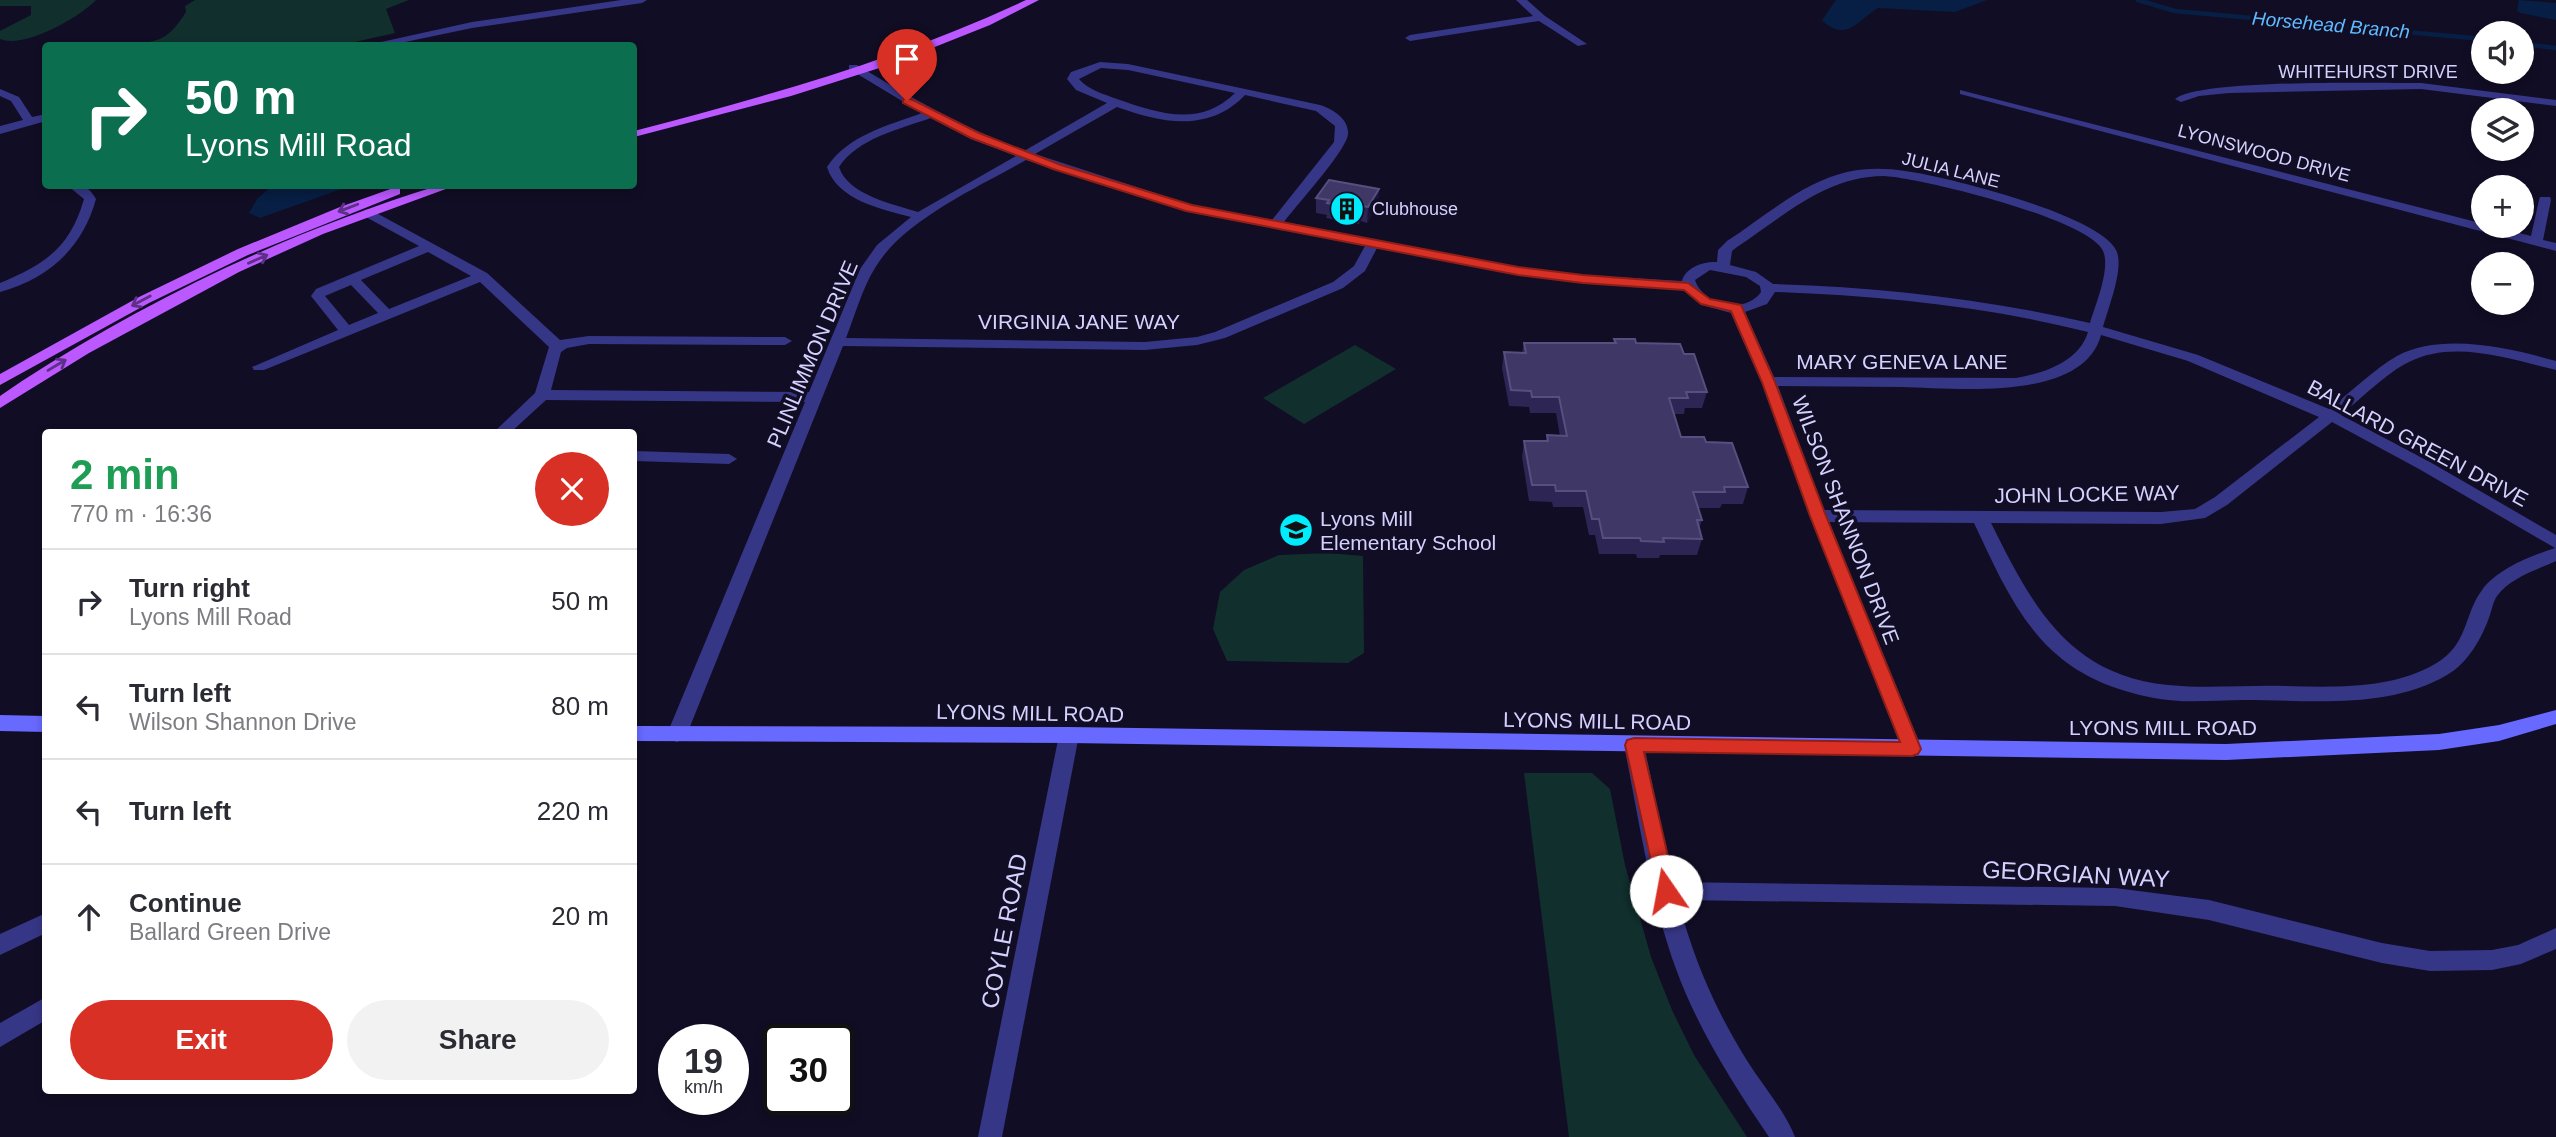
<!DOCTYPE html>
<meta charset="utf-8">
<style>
body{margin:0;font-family:Arial,sans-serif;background:#f2f2f3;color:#2b2b33;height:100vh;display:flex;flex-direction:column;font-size:26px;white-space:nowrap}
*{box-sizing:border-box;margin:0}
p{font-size:23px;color:#7c7c81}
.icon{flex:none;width:38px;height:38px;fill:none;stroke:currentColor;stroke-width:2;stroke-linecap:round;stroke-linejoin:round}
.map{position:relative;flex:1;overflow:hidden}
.side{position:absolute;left:42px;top:429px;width:595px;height:665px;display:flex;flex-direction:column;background:#fff;border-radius:7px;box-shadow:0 4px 10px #0003}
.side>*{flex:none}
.hud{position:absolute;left:42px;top:42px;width:595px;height:147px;border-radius:7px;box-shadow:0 4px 10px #0003;background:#0b6e4f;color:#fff;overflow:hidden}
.buttons{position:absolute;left:2471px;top:21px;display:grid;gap:14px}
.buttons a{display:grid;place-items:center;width:63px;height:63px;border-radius:50%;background:#fff;box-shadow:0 4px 10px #0003;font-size:35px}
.speed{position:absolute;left:658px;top:1024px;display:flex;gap:14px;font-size:35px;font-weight:700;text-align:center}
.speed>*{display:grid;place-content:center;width:91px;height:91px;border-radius:50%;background:#fff;box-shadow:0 4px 10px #0003;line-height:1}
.speed small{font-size:18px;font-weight:400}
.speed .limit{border:4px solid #111;border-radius:10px;background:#fff;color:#111}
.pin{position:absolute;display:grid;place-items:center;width:60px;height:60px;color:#fff;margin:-72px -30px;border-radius:50% 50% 50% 0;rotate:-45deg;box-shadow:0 0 7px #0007}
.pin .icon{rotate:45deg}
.me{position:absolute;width:77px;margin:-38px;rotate:348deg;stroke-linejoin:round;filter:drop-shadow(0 0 5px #0008)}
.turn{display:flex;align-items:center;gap:24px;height:147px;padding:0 28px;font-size:32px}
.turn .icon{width:91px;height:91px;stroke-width:2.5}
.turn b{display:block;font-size:49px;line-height:60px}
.round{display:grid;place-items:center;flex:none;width:74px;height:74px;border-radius:37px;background:#f2f2f3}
.summary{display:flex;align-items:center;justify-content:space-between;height:119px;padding:0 28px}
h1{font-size:42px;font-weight:800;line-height:52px;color:#1e9e55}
.action{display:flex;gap:14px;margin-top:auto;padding:14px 28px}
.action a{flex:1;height:80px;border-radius:42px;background:#d93025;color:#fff;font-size:28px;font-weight:800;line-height:80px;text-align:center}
.action a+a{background:#f2f2f3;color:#2b2b33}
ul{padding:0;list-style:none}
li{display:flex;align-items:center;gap:21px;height:105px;padding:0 28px;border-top:2px solid #e1e1e2}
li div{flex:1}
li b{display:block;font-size:26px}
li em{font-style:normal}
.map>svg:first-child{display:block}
</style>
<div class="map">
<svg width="2556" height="1137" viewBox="0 0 2556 1137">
<rect width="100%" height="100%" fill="#110d25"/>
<g fill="#102f2d">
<path d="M0 0H96C79 18 24 49 0 39V31L31 15V6H0Z"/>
<path d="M195 0H409L386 9 395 33 337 46 120 45C156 41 165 45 186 12L185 6Z"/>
<polygon points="1355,345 1396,369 1304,424 1263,398"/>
<polygon points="1329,553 1363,556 1364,653 1348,663 1227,661 1213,629 1220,592 1244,570 1279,555"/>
<polygon points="1524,773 1592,773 1610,789 1625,865 1651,957 1672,1010 1694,1055 1747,1137 1569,1137"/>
</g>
<g fill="#071f44">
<path d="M1836 0H1987L1955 12 1878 8C1859 19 1846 44 1822 20Z"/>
<polygon points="2519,0 2556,3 2556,20 2520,13 2517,10"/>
<polygon points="272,186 350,186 260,218 249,213 257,199"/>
</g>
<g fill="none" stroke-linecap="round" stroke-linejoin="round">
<g stroke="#071f44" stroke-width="4.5">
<polyline points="2138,0 2175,11 2483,39"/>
<polyline points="2522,44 2556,48"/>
</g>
<g fill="#363686" fill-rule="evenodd">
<polygon points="621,0 647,0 642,3 472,28 386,46 363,46 472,22"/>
<polygon points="1516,0 1527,0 1545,16 1587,44 1578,46 1539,21 1410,41 1405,38 1410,35 1533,16"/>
<path d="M1100 62 1128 64 1320 105C1333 109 1349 119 1348 134 1347 150 1296 206 1284 222L1518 267 1583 275 1682 281C1685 268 1703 261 1717 262L1718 250 1727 241C1764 217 1803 182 1847 172 1866 168 1885 168 1905 171 1945 176 2099 215 2116 250 2125 267 2108 308 2103 327L2198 355 2329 409C2351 392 2373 370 2397 356 2442 332 2510 348 2556 361V370C2511 359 2453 339 2409 362 2386 373 2361 399 2341 415L2430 462 2556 535V561C2536 570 2510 578 2497 596 2493 602 2492 609 2490 615 2482 638 2468 663 2447 675 2387 710 2311 700 2244 700 2215 700 2184 704 2154 698 2122 692 2088 680 2062 659 2019 625 1997 571 1974 523L1829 522 1922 749 1919 755 1912 757 1905 755 1902 749 1810 516 1761 381 1731 313 1702 305 1685 290 1583 283 1518 275 1377 248 1365 271 1343 288 1225 338 1197 345 1145 350 843 346 687 734 684 739 677 742 670 739 667 734 805 402 546 400 511 432H494L535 393 549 347 480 282 264 370H254L252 367 338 330 311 296 316 289 419 246 364 216V210L369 209 487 273 560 340 589 336 785 337 792 341 785 345 589 344 567 348 561 352 551 390 809 392 860 269 877 245 911 217C881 209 837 200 827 167 848 135 887 126 922 113L849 69V65H857C911 98 965 128 1024 151L1107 103 1076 90 1067 79 1071 72ZM1101 68 1128 70 1235 93C1200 128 1157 113 1117 99 1104 94 1088 90 1079 79ZM1245 95 1316 111 1335 126 1334 142 1272 220 1192 205 1035 154 1117 107C1161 123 1209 133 1245 95ZM931 118 971 139 1016 156 918 212C893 204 848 195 839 167 858 138 900 129 931 118ZM1026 160 1185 211 1365 246 1354 266 1333 282 1215 332 1197 337 1145 342 846 338C855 315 862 289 875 268 903 220 979 187 1026 160ZM1884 176C1921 178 2089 219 2103 251 2111 268 2095 306 2090 323 1985 299 1880 287 1773 284L1756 272 1730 265 1732 251 1737 247C1784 216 1826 176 1884 176ZM428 252 471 276 389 309 361 280ZM1710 270 1746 277 1760 286 1761 292C1745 315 1703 305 1695 280ZM351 285 378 313 349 325 325 296ZM1775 292C1880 296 1985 306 2088 332 2079 362 2044 373 2016 378L1774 377 1745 312 1767 304ZM2101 335 2188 361 2319 417 2215 497 2195 509 2161 512 1824 510 1778 386C1819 386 1861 387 1902 387 1954 388 2083 403 2101 335ZM2332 422 2419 469 2555 548C2530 556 2497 569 2482 590 2463 616 2469 644 2435 664 2390 690 2334 687 2284 686 2246 685 2206 689 2168 685 2067 675 2031 603 1991 523L2161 524 2205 518 2227 505Z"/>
<path d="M2421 83 2556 100V106L2421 89 2229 93 2199 96 2181 102 2175 99C2199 79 2380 83 2421 83Z"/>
<polygon points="0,89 19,97 32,117 46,114 46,121 0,134 0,126 23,120 11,101 0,96"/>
<polygon points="1960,90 2531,236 2539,200 2540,197 2550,197 2551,200 2543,240 2556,243 2556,251 1960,94"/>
<path d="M68 186C82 185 89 186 96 199 83 247 49 279 0 292V283C45 264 70 248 84 199Z"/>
<polygon points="634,451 729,454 737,459 729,464 634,461"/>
<polygon points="1069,727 1076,730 1079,735 1002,1137 978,1137 1059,735 1062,730"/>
<path d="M1634 737 1641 740 1644 745 1673 882 2115 888 2209 900 2382 943 2430 951 2492 950 2518 945 2556 928V949L2521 964 2492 970 2430 971 2382 963 2209 920 2115 906 1678 900C1693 958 1715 1009 1746 1059 1762 1085 1784 1109 1795 1137H1769C1733 1084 1698 1029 1676 969 1650 897 1639 820 1624 745L1627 740Z"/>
<polygon points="46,913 46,933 0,955 0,934"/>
<polygon points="46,997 46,1020 0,1047 0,1023"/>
</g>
<g fill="#6869ff" fill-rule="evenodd">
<polygon points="2556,710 2556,724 2499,741 2439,750 2226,760 1069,743 634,741 634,726 1069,727 2226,744 2439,734 2499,725"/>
<polygon points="0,715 46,716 46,732 0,731"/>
</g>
<g fill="#bb58ff" fill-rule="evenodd">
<path d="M1026 0H1039L990 25 892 64 791 96 634 137V131C768 96 900 59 1026 0Z"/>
<path d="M437 186H454L323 234 239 272 89 353 0 408V396L22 381C150 298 291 231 437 186Z"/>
<polygon points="396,187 400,188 400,194 248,255 149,303 0,385 0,374 139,297 238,249 340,207"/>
</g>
</g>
<g fill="#2d2554">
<polygon points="1379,189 1378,204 1367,223 1361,221 1359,224 1326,218 1327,215 1316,213 1316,198"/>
<polygon points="1614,339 1684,354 1707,392 1702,408 1685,408 1684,414 1674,414 1681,437 1706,442 1748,487 1743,504 1722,504 1720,508 1698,508 1702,520 1699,529 1702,539 1697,555 1660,555 1659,558 1637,558 1636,554 1599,554 1595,535 1589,535 1583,507 1553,507 1552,502 1529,501 1522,457 1524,441 1546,441 1547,435 1560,436 1556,413 1530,413 1529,407 1509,406 1502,368 1504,352 1522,353 1524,343 1613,343"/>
</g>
<g fill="#1a1439">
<polygon points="1379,189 1378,204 1367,223 1368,207"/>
<polygon points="1362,206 1361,221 1359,224 1360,209"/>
</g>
<g fill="#3f3766" stroke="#56507e" stroke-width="2">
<polygon points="1329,180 1379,189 1368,207 1362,206 1360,209 1327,203 1329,200 1316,198"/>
<polygon points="1614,339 1635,339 1636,343 1680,344 1684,354 1694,354 1707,392 1686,392 1688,398 1669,398 1681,437 1704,437 1706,442 1732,443 1748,487 1724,487 1725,492 1693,492 1702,520 1697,520 1702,539 1663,538 1664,542 1641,541 1640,538 1603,538 1599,519 1592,519 1586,491 1556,491 1555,485 1532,485 1524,441 1548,441 1547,435 1567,436 1559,397 1532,397 1531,391 1511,390 1504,352 1526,353 1524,343 1616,343"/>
</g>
<defs><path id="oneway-shaft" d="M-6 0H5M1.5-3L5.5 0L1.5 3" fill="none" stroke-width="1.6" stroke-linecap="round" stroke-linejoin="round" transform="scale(1.75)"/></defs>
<g stroke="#5d2f87">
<use href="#oneway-shaft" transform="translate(348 208) rotate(159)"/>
<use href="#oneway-shaft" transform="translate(258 259) rotate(-24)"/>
<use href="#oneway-shaft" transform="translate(141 301) rotate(152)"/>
<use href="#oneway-shaft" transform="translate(57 365) rotate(-31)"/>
</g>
<polygon fill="#d93025" stroke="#8d1f18" stroke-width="2" points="903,99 911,99 979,133 1061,165 1192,205 1518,267 1583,275 1688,283 1710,299 1741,305 1775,382 1826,516 1921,749 1918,754 1912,756 1644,752 1676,891 1673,897 1666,900 1659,897 1625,745 1627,740 1634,738 1900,742 1810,516 1762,382 1731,311 1701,304 1684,290 1583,283 1518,275 1186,211 1053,169 971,138 903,103"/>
<defs>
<g id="building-disc" transform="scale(1.75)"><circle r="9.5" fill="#00ebfc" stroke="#110d25"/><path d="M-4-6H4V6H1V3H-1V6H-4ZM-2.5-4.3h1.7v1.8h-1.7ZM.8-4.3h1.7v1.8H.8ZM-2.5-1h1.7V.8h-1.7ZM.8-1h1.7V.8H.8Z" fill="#111"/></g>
<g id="school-disc" transform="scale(1.75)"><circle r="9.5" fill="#00ebfc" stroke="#110d25"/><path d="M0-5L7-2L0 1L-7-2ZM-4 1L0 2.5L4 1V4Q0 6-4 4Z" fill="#111"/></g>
</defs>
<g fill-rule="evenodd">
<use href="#building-disc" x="1347" y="209"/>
<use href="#school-disc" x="1296" y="530"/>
</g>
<g text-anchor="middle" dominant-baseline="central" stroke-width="7" stroke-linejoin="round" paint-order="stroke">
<g font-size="18" fill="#d5d1ff" stroke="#110d25">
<text x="2368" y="72">WHITEHURST DRIVE</text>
<text transform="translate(2264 153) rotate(15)">LYONSWOOD DRIVE</text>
<text transform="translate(1951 170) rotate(14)">JULIA LANE</text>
</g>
<g font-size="18" fill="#d5d1ff" stroke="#110d25" text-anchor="start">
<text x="1372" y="209">Clubhouse</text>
</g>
<g font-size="19" font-style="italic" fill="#5fbaff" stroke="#110d25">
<text transform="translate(2331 25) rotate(5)">Horsehead Branch</text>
</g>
<g font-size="21" fill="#d5d1ff" stroke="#110d25">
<text x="1079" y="321">VIRGINIA JANE WAY</text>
<text transform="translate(812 354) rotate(-67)">PLINLIMMON DRIVE</text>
<text x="1902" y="361">MARY GENEVA LANE</text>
<text transform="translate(2418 443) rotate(28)">BALLARD GREEN DRIVE</text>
<text transform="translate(2087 494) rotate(-1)">JOHN LOCKE WAY</text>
<text transform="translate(1846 520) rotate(69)">WILSON SHANNON DRIVE</text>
<text transform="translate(1030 713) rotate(1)">LYONS MILL ROAD</text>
<text transform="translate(1597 721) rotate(1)">LYONS MILL ROAD</text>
<text x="2163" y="727">LYONS MILL ROAD</text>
</g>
<g font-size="21" fill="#d5d1ff" stroke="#110d25" text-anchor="start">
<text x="1320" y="518">Lyons Mill<tspan x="1320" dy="24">Elementary School</tspan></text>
</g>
<g font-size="24" fill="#d5d1ff" stroke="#110d25">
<text transform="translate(2076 874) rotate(3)">GEORGIAN WAY</text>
<text transform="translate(1004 931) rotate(-79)">COYLE ROAD</text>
</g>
</g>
</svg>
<div class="buttons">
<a><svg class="icon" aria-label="sound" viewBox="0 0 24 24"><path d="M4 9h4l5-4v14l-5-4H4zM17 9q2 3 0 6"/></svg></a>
<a><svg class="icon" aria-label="layers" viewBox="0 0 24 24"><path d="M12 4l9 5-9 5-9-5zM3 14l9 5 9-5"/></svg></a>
<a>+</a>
<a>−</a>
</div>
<div class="speed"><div>19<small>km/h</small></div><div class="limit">30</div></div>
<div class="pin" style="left:907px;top:101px;background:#d93025"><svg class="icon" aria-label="arrive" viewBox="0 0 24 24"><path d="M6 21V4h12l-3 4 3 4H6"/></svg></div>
<svg class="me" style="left:1666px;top:891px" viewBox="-20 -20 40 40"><circle r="19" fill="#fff"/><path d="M0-13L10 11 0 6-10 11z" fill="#d93025"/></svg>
<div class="hud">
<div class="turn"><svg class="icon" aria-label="right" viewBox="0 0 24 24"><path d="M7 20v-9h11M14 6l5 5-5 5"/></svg><div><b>50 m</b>Lyons Mill Road</div></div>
</div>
<section class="side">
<div class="summary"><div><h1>2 min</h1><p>770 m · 16:36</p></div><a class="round" style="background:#d93025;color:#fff"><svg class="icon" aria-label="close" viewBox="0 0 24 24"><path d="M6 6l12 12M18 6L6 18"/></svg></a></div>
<ul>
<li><svg class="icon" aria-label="right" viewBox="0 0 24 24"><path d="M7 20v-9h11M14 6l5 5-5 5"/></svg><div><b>Turn right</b><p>Lyons Mill Road</p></div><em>50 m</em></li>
<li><svg class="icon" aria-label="left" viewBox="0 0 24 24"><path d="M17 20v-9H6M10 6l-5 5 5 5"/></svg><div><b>Turn left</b><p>Wilson Shannon Drive</p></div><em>80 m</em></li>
<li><svg class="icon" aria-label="left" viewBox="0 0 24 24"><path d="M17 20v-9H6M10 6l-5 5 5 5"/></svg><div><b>Turn left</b></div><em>220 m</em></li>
<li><svg class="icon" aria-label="ahead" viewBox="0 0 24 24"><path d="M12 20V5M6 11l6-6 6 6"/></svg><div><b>Continue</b><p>Ballard Green Drive</p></div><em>20 m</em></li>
</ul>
<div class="action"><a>Exit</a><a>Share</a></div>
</section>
</div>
